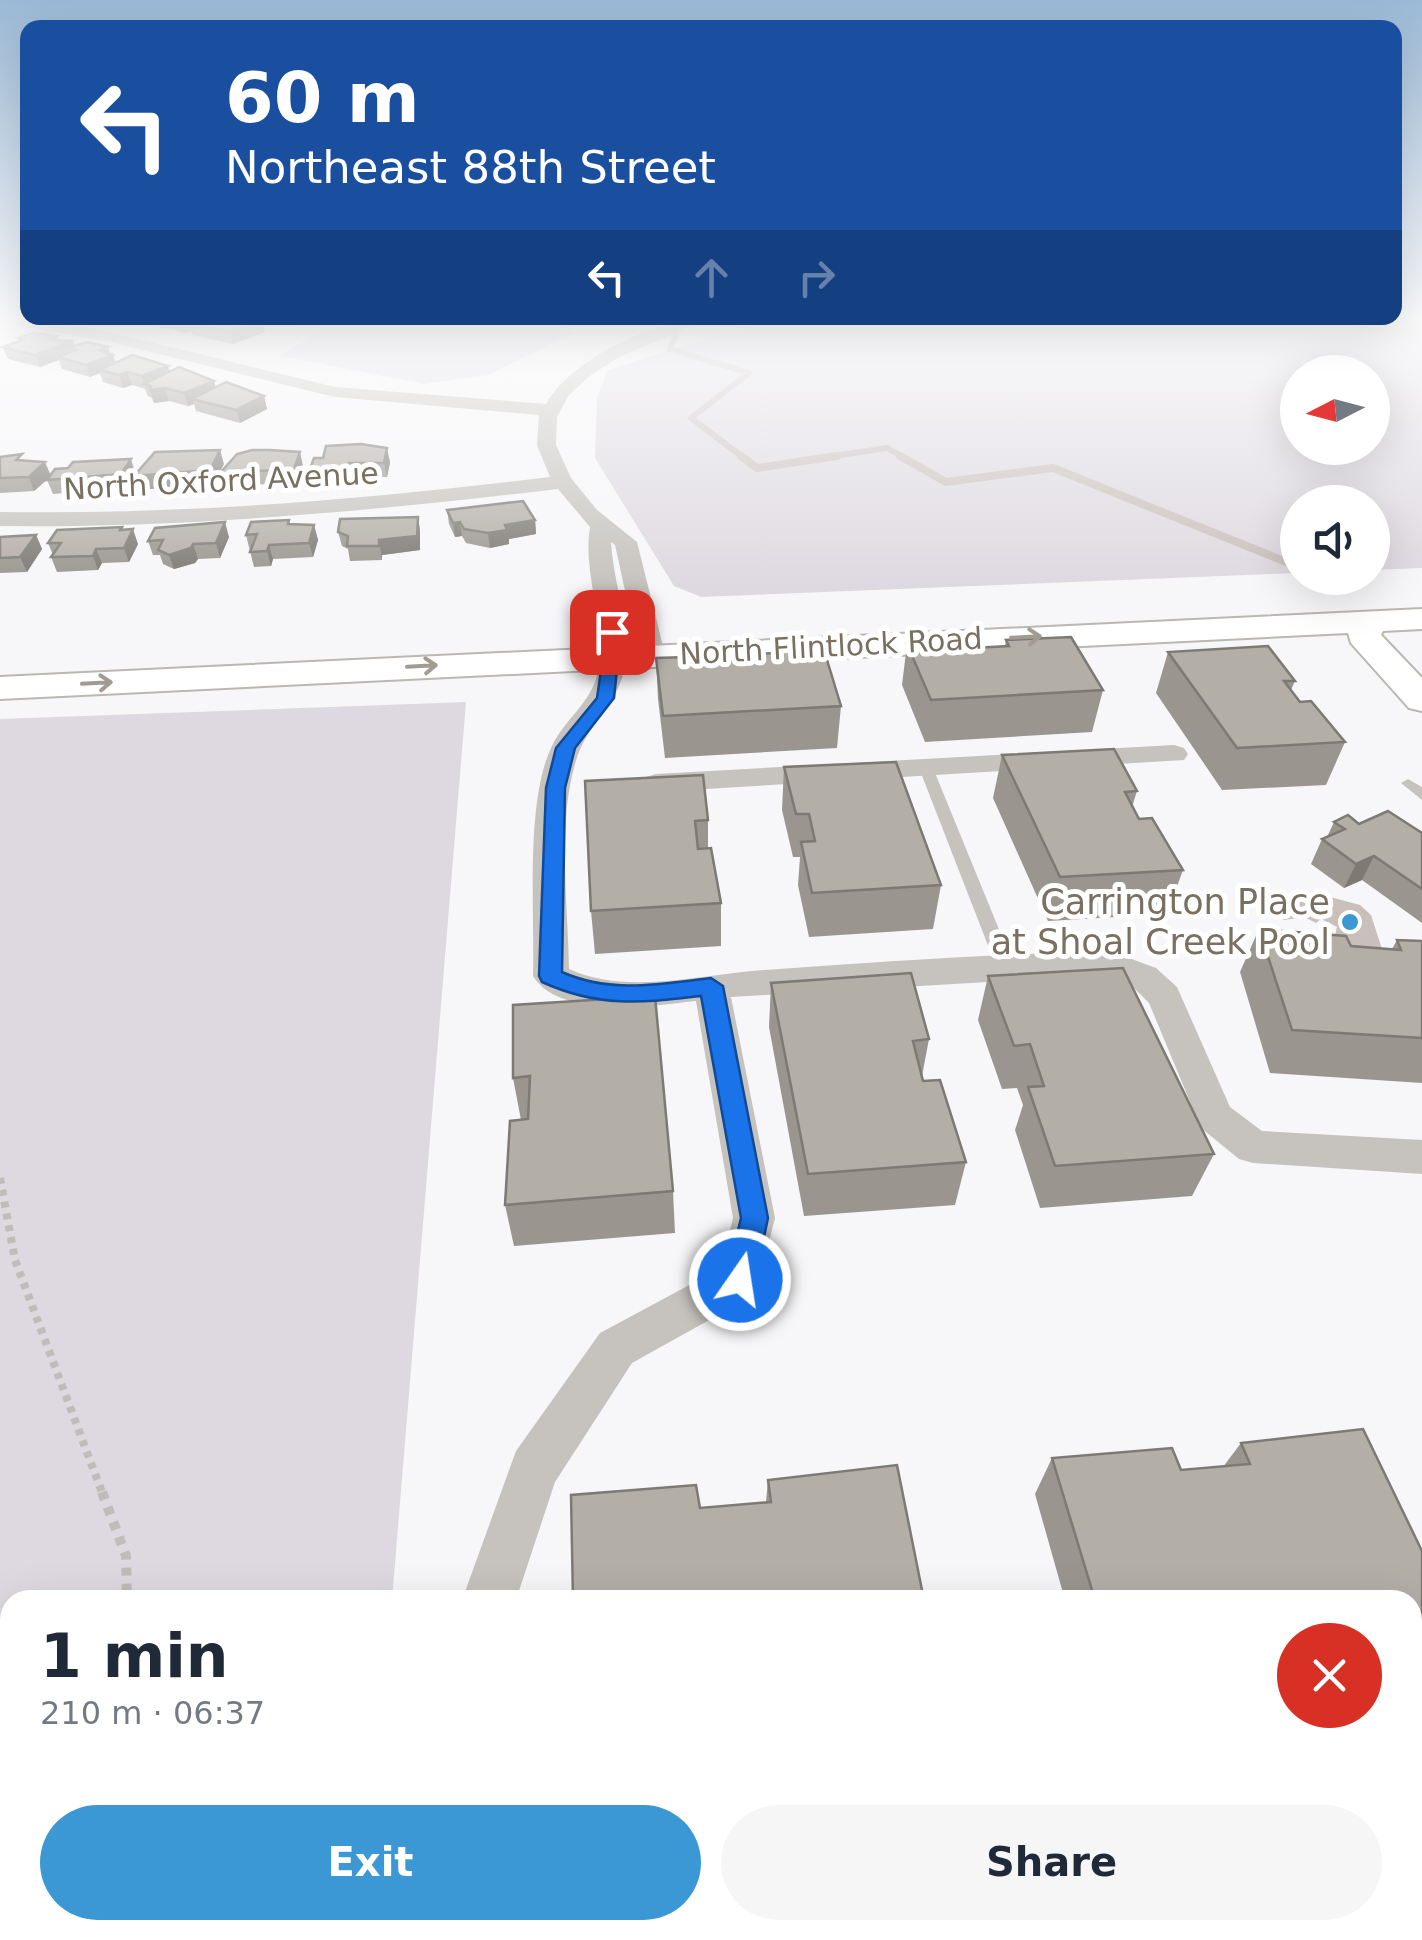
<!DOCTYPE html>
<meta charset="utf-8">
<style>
body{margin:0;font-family:"DejaVu Sans",sans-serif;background:#f6f6f7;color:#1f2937;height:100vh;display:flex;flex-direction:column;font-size:38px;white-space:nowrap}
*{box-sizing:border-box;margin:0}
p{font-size:32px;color:#747a83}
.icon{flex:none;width:55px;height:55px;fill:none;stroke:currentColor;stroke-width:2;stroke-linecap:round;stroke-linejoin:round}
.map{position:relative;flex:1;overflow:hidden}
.panel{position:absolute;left:0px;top:1590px;width:1422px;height:350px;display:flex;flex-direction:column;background:#fff;border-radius:30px 30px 0 0;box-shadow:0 10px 40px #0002}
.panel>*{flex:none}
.hud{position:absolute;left:20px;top:20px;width:1382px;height:305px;border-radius:20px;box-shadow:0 10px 40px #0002;background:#1a4fa0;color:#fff;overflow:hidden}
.needle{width:65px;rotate:264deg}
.tools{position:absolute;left:1280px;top:355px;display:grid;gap:20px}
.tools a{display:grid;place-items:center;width:110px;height:110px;border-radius:50%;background:#fff;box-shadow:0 10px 40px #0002;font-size:50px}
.pin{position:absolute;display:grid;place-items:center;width:85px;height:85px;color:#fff;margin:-42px;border-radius:20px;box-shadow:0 5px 15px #0006}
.me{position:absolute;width:110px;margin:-55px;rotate:13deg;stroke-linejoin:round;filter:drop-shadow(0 0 8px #0008)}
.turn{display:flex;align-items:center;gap:35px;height:210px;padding:0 40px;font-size:45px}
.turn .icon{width:130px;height:130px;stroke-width:2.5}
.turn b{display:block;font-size:70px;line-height:85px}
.lanes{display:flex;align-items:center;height:95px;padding:0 40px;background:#0003;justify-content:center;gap:50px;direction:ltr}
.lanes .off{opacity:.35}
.round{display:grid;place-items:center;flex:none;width:105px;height:105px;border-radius:52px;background:#f6f6f7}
.head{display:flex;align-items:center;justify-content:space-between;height:170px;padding:0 40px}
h1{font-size:60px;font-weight:700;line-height:75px}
.cta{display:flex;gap:20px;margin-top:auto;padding:20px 40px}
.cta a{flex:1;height:115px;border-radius:60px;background:#3c98d4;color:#fff;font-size:40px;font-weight:700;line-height:115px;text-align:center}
.cta a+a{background:#f6f6f7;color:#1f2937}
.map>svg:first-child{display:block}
</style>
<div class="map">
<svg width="1422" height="1940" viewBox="0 0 1422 1940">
<rect width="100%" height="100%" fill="#f7f7f9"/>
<g fill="#ded9e0" fill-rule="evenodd">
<path d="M1422 316V568L1373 570 1372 502H1298L1297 573 701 597 674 586 595 458 597 397 608 370 772 318ZM1372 372V448H1298V372Z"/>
<polygon points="264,318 548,318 573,333 488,375 424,384 281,356 317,332"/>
<polygon points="466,702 392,1600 10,1600 10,1930 365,1930 364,1940 0,1940 0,719"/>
</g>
<polygon fill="#c9c0bb" points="1304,890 1360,905 1371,915 1382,949 1371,955 1334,939 1337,927 1321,919 1316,923 1304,917 1284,920 1268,910 1270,900 1288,899"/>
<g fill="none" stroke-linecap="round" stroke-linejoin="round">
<g stroke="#c9c0bb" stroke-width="6">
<polyline points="676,334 670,349 749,373 691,418 744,458"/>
<polyline points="821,458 887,448 905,458"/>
</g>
<g stroke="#c9c0bb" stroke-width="8">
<polyline points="741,456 757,468 837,456"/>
<polyline points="900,456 946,482 1053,468 1294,565"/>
</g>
<g stroke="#bbb7b1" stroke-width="4">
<polygon id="secondary" points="1422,609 1422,629 1383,631 1381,635 1422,678 1422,711 1409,708 1351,643 1348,633 0,699 0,677"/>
</g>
<polyline stroke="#bfbdb9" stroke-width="8" stroke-dasharray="6 6" stroke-linecap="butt" points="0,1178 15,1260 103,1495"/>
<g stroke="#bfbdb9" stroke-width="10" stroke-dasharray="8 8" stroke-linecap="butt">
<polyline points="102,1492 126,1556 127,1600"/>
<polyline points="0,1767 10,1762"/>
</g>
<g fill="#c6c3be" fill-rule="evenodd">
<polygon points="926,764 933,768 1014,966 1011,970 999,970 996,966 919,768"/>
<polygon points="1408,779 1422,787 1422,800 1401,783"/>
<polygon points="1412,1892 1422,1896 1422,1940 1411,1940 1406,1930 1412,1930"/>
</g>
<g fill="#c6c3be" fill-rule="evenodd">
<path d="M0 316 106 331 335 387 546 404C572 358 658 318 711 318L619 357 591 375 569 395 557 417 556 445 571 478 597 510 637 542 665 654 652 662 639 654 615 545 611 542C613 580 628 618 626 656 623 705 586 721 575 764 557 828 568 903 569 969 627 996 703 974 765 970 880 962 995 954 1110 951L1156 968 1177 987 1230 1107 1262 1131 1422 1140V1174L1253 1163 1239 1159 1201 1128 1149 1003 1132 986 1106 975 731 997 775 1218 756 1294 632 1363 555 1482 516 1600H462L516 1451 600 1333 721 1268 733 1218 696 1001C654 1006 559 1019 533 976 535 913 525 804 551 748 564 719 592 703 598 671 607 622 582 575 590 527L558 489C373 511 186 528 0 526V512C184 515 368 499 550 477L537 445 539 415 335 397 106 341 0 323Z"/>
<polygon points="1174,745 1184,748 1188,754 1184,760 656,792 646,789 641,783 646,777 656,774"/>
<rect x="1412" y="1742" width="10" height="58"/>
<polygon points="512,1930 576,1930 579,1940 515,1940"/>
</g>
<use href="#secondary" fill="#fff" fill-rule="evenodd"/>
</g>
<g fill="#9a968f">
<polygon points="117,318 247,318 265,332 233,344 192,335 191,331 184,333 147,324 145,320"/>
<polygon points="56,336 57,340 75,346 108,347 110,354 113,355 115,362 169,372 216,387 264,396 267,409 240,423 196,411 194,404 188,406 169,401 154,403 152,398 148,396 145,389 132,385 123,388 103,382 100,373 90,377 62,369 59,360 40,367 8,359 3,347 19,341 18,338"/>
<polygon points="0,457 25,460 50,475 135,473 126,488 53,494 47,480 49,478 34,491 0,493"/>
<polygon points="323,458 390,462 387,477 352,477 350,482 313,483 310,469"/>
<polygon points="303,466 297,482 224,487 220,473"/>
<polygon points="447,510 535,520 536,534 509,539 509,544 490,548 466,543 462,536 455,537 449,524"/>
<polygon points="418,517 420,531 420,550 382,555 382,560 350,561 348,549 342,546 338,532"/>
<polygon points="289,520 290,524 314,525 318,540 313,557 273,559 271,566 254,567 246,535"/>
<polygon points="123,530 138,544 129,562 102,563 98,570 57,572 51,557 53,555 48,543"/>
<polygon points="36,535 42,549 27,572 0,573 0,537"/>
<polygon points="229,537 220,558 198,559 195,563 174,569 163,564 160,555 153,555 148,541"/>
<polygon points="1006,640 1103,690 1092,732 925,742 902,685 907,644 973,648 1005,646"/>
<polygon points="1168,652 1295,681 1291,690 1300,702 1345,742 1326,785 1222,790 1156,693"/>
<polygon points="757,654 841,706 837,748 665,758 658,699 656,658 722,661 757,660"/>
<polygon points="1002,755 1137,791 1132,807 1139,819 1183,870 1167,914 1048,921 993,798"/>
<polygon points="784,767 941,885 933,929 809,937 798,885 800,857 793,857 782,810"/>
<polygon points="585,781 708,820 708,848 721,903 721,946 595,954 591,911"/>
<polygon points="1334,822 1359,824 1422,833 1422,923 1362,880 1344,888 1311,864 1322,839 1327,837"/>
<polygon points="1259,929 1351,946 1392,949 1397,940 1422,941 1422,1083 1270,1073 1240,972"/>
<polygon points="988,976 1214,1154 1192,1196 1040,1208 1015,1130 1023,1105 1017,1088 1002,1089 978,1020"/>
<polygon points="771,983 929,1039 922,1076 923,1081 966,1162 955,1205 804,1216 769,1027"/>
<polygon points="513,1005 673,1191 675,1233 514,1246 505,1205 521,1120 513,1078"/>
<polygon points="1241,1443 1422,1551 1422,1668 1412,1669 1412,1600 1065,1600 1035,1494 1052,1458 1181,1470 1223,1467"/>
<polygon points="768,1480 924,1600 700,1508 766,1502"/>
</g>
<g fill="#7d7a74">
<polygon points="192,318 220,318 188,323 191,331 184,333 180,322"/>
<polygon points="262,320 265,332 233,344 230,332"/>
<polygon points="56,336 59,346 73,341 77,353 76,350 68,348 71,355 58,357 59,360 40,367 35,355 49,339"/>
<polygon points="108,347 110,356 113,355 117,367 99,370 100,373 90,377 86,365 99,350"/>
<polygon points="168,366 171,379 144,384 142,376"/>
<polygon points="127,372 132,385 123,388 119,375"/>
<polygon points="214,381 218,394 192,399 194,404 188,406 184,393"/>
<polygon points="165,388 169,401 154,403 150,390"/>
<polygon points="264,396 267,409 240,423 236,410"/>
<polygon points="387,448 390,462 387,477 384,463"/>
<polygon points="220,450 224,464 214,484 138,490 134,476"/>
<polygon points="300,452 303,466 297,482 294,469"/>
<polygon points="131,459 135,473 126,488 121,474"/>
<polygon points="45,462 51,476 34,491 29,477"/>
<polygon points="418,517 420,531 420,550 382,555 382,560 379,540"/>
<polygon points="535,520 536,534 509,539 509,544 490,548 488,533 505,525"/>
<polygon points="225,522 229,537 220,558 216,543"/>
<polygon points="460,522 462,536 455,537 453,523"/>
<polygon points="314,525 318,540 313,557 309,543"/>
<polygon points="122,527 127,541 133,529 138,544 129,562 124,548 120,530"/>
<polygon points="36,535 42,549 27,572 20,557"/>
<polygon points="193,544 198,559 195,563 174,569 169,555"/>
<polygon points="269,545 273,559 271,566 267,551"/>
<polygon points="96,549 102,563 98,570 93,556"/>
<polygon points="1374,856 1362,880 1344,888 1356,864"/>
</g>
<g fill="#b3aea6" stroke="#7d7a74" stroke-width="2.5">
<polygon points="164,318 192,318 180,322"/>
<polygon points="207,318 247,318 262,320 230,332 188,323"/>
<polygon points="34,333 56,336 49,339 53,340 73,341 35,355 3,347 23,340 18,338"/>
<polygon points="87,342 108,347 99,350 113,355 86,365 58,357 76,350 68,348"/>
<polygon points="132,355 168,366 142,376 127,372 119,375 99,370"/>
<polygon points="179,367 214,381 184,393 165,388 150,390 151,386 144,384"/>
<polygon points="226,382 264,396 236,410 192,399"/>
<polygon points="361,444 387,448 384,463 349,463 348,468 310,469 314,458 323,458 326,446"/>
<polygon points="220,450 210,470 134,476 155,452"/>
<polygon points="252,450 270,450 300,452 294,469 220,473 237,454"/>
<polygon points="22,454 16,460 45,462 29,477 0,478 0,457"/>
<polygon points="131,459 121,474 47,480 55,469 68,468 73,462"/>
<polygon points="523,501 535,520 505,525 507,530 488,533 464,529 460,522 453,523 447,510"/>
<polygon points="418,517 417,536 379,540 379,546 347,546 348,536 338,532 340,519"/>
<polygon points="289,520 288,524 314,525 309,543 269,545 267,551 250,552 257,534 246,535 251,522"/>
<polygon points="225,522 216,543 193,544 191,548 169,555 158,550 163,540 148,541 155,528"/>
<polygon points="122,527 120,530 133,529 124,548 96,549 93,556 51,557 61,543 48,543 57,530"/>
<polygon points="36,535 20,557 0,558 0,537"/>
<polygon points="1071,637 1103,690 931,700 907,644 970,642 973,648 1009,646 1006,640"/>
<polygon points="1268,646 1295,681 1284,681 1300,702 1311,701 1345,742 1237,748 1168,652"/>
<polygon points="824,650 841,706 663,716 656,658 720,656 722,661 759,660 757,654"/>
<polygon points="1114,749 1137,791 1125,792 1139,819 1152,818 1183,870 1060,877 1002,755"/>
<polygon points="896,762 941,885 812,893 801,842 815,841 809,814 796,814 784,767"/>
<polygon points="703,775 708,820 695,821 698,849 711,848 721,903 591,911 585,781"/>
<polygon points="1388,811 1422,833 1422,889 1374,856 1356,864 1322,839 1345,829 1334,822 1348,815 1359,824"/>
<polygon points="1259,929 1346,936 1351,946 1401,950 1397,940 1422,941 1422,1038 1292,1030"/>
<polygon points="1123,968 1214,1154 1055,1166 1028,1087 1044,1086 1030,1044 1014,1046 988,976"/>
<polygon points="911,973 929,1039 913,1041 923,1081 940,1080 966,1162 808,1174 771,983"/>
<polygon points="655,996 673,1191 505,1205 510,1121 528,1119 530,1076 513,1078 513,1005"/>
<polygon points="1363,1429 1422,1551 1422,1644 1412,1645 1412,1600 1095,1600 1052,1458 1172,1448 1181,1470 1250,1464 1241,1443"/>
<polygon points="897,1465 924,1600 573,1600 571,1495 696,1485 700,1508 771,1502 768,1480"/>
<polygon points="1298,1930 1355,1930 1359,1940 1220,1940"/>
</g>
<defs><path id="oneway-shaft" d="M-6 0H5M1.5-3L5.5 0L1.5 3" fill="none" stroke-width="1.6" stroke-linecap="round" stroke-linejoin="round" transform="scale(2.5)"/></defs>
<g stroke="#a19b91">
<use href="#oneway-shaft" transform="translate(1026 637) rotate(-3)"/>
<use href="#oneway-shaft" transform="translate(422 666) rotate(-3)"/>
<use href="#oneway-shaft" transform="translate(97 683) rotate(-3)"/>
</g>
<linearGradient id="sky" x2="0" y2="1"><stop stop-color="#9bb9d6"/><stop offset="0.54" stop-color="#fbfbfc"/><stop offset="1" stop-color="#fbfbfc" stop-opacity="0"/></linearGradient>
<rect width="1422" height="588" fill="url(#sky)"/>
<path fill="#1a73e8" stroke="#114b97" stroke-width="2.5" d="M607 628 621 632 614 698 575 748 565 788 562 972C611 994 660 984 711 978L723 986 768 1218 755 1280 750 1289 740 1293 730 1289 726 1280 741 1218 701 996C641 1003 599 1008 542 982L539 976 546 788 556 748 597 698Z"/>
<circle fill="#3c98d4" stroke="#fff" stroke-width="4" cx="1350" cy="922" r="10"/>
<g text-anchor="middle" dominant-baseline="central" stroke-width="10" stroke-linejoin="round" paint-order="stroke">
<g font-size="30" fill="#797062" stroke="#fff">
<text transform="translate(221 481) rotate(-3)">North Oxford Avenue</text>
<text transform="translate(831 646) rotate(-3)">North Flintlock Road</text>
</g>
<g font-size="35" fill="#797062" stroke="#fff" text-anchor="end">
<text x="1330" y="902">Carrington Place<tspan x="1330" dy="40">at Shoal Creek Pool</tspan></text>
</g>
</g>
</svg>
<div class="tools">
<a><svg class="needle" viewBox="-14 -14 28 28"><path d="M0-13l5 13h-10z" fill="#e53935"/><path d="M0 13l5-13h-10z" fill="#747a83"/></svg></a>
<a><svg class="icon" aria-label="sound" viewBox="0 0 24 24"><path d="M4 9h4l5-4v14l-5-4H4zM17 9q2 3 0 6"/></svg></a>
</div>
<div class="pin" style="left:612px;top:632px;background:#d93025"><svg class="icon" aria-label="arrive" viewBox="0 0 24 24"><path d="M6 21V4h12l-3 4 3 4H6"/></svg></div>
<svg class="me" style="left:740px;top:1280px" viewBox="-20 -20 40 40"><circle r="17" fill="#1a73e8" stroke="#fff" stroke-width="3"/><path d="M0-11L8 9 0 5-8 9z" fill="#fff"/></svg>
<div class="hud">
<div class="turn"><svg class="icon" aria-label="left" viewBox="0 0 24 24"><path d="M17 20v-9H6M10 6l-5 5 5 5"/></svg><div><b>60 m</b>Northeast 88th Street</div></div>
<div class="lanes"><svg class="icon" aria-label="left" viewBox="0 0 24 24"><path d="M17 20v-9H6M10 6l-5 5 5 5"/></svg><svg class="icon off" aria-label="ahead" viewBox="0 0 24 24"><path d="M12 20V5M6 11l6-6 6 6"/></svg><svg class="icon off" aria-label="right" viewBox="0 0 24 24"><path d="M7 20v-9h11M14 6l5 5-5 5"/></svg></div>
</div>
<section class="panel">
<div class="head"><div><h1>1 min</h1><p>210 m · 06:37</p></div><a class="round" style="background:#d93025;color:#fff"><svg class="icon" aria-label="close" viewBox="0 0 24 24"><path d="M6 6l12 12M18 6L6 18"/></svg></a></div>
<div class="cta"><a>Exit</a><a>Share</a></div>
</section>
</div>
